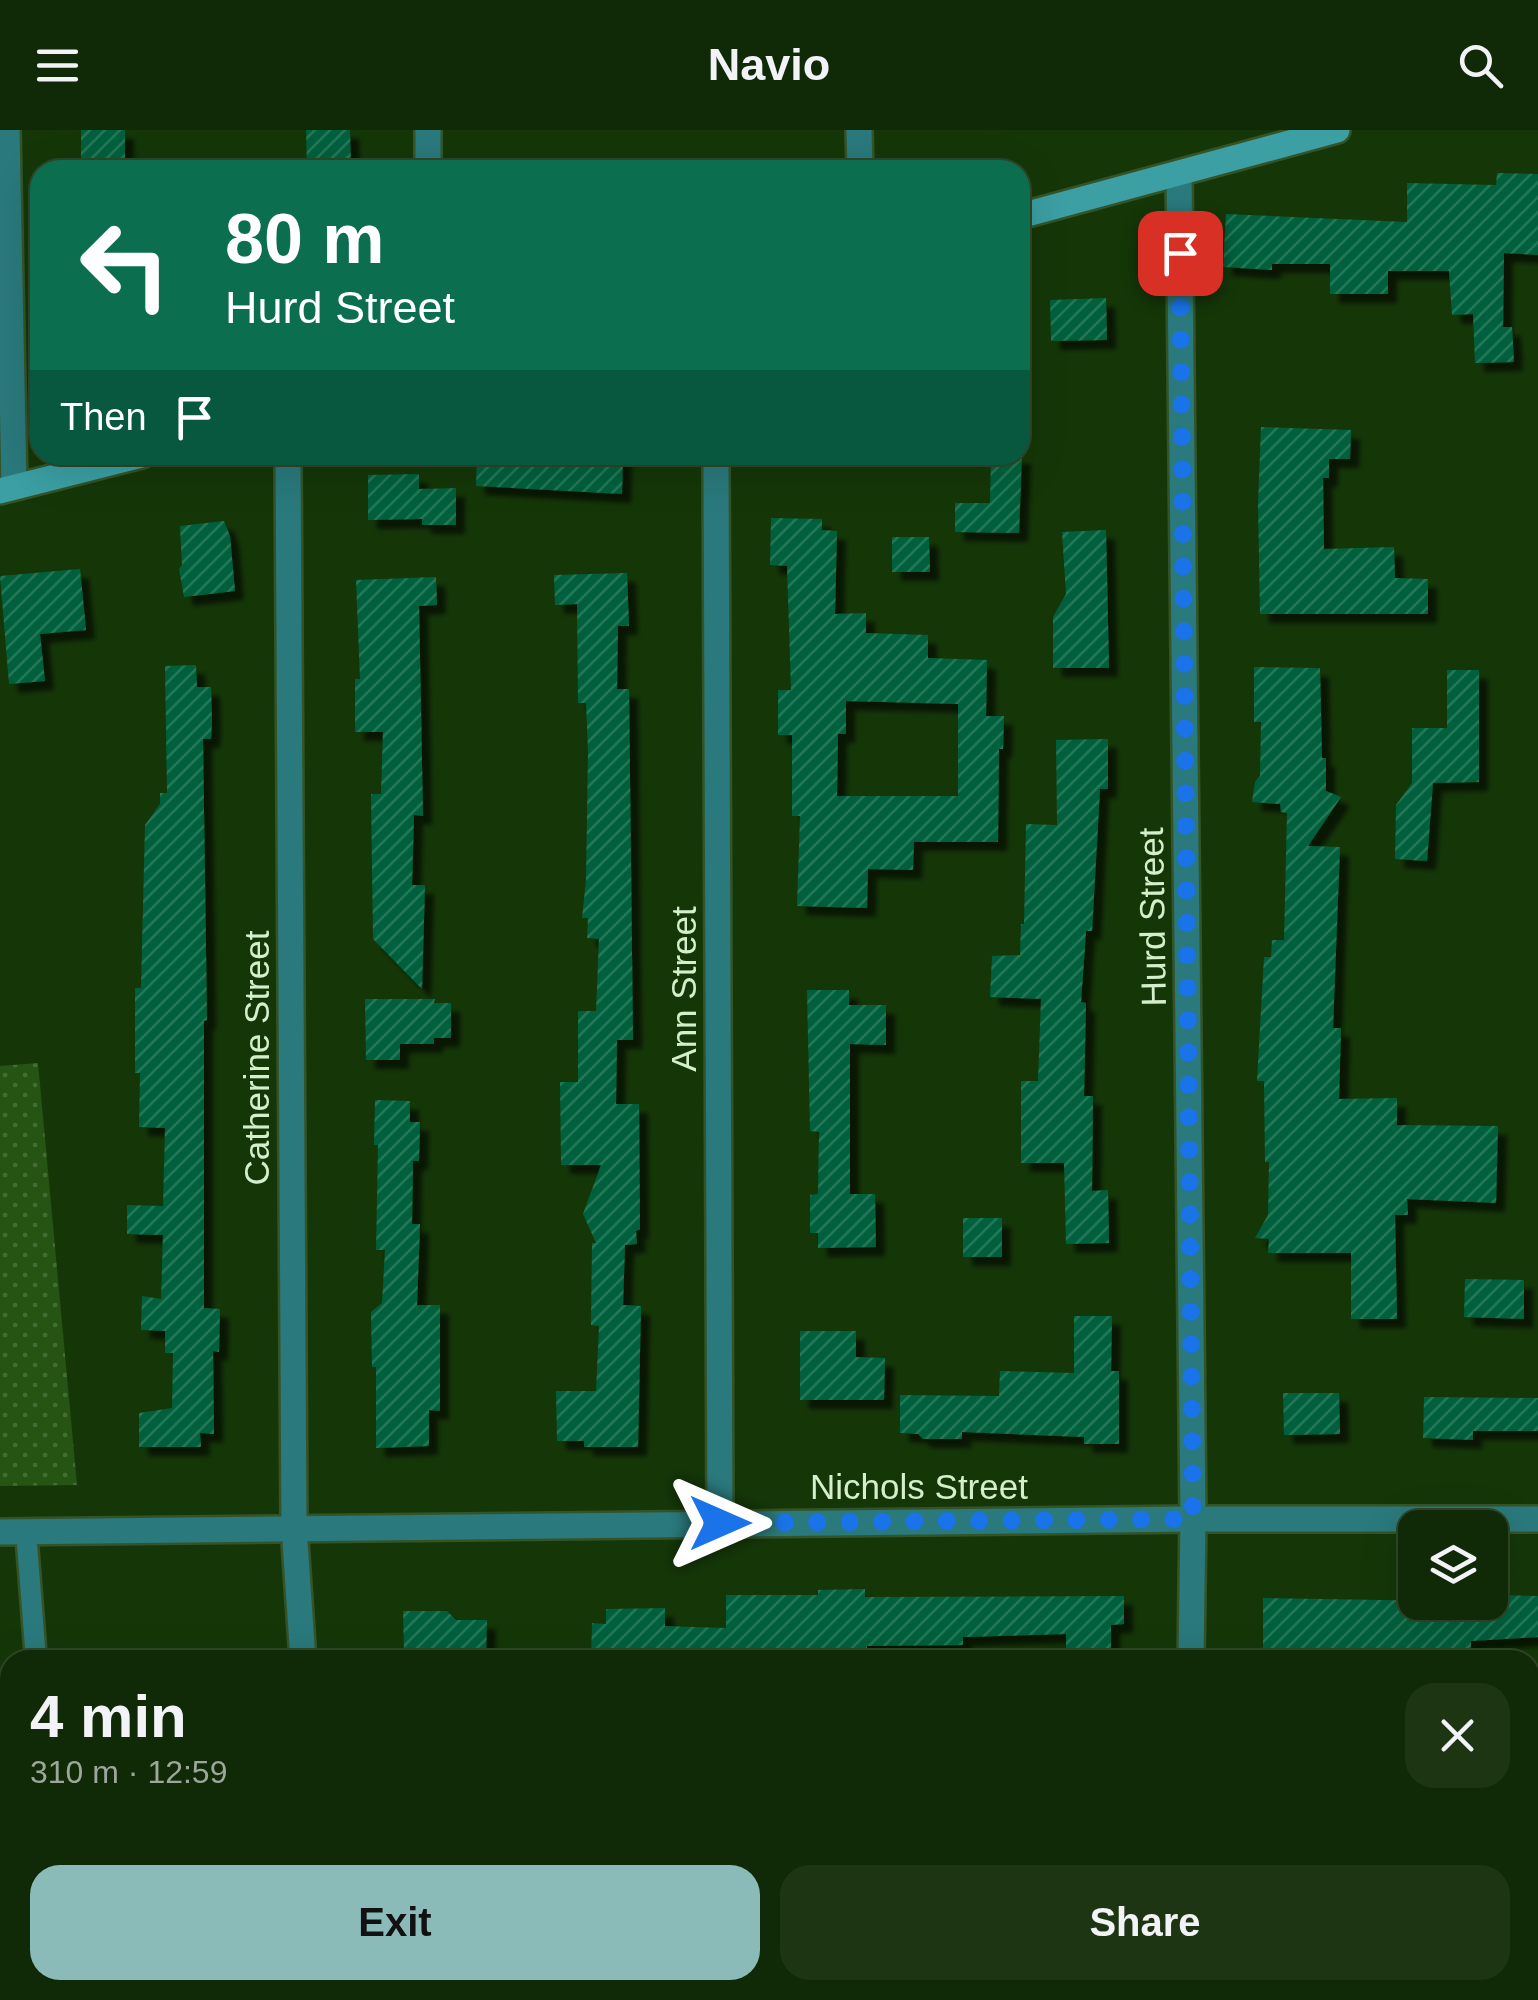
<!DOCTYPE html>
<meta charset="utf-8">
<style>
body{margin:0;font-family:Helvetica,sans-serif;background:#1e3514;color:#f1f3f6;height:100vh;display:flex;flex-direction:column;font-size:38px;white-space:nowrap}
*{box-sizing:border-box;margin:0}
p{font-size:32px;color:#9ca69b}
.icon{flex:none;width:55px;height:55px;fill:none;stroke:currentColor;stroke-width:2;stroke-linecap:round;stroke-linejoin:round}
.map{position:relative;flex:1;overflow:hidden}
.panel{position:absolute;left:0px;top:1520px;width:1540px;height:350px;display:flex;flex-direction:column;background:#102906;border-radius:30px 30px 0 0;box-shadow:0 10px 40px #0002,0 0 0 2px #304528}
.panel>*{flex:none}
.top-card{position:absolute;left:30px;top:30px;width:1000px;height:305px;border-radius:30px;box-shadow:0 10px 40px #0002,0 0 0 2px #304528;background:#0b6e4f;color:#fff;overflow:hidden}
.buttons{position:absolute;left:1398px;top:1380px;display:grid;gap:20px}
.buttons a{display:grid;place-items:center;width:110px;height:110px;border-radius:20px;background:#102906;box-shadow:0 10px 40px #0002,0 0 0 2px #304528;font-size:50px}
.pin{position:absolute;display:grid;place-items:center;width:85px;height:85px;color:#fff;margin:-42px;border-radius:20px;box-shadow:0 5px 15px #0006}
.me{position:absolute;width:110px;margin:-55px;rotate:90deg;stroke-linejoin:round;filter:drop-shadow(0 0 8px #0008)}
.turn{display:flex;align-items:center;gap:35px;height:210px;padding:0 30px;font-size:45px}
.turn .icon{width:130px;height:130px;stroke-width:2.5}
.turn b{display:block;font-size:70px;line-height:85px}
.then{display:flex;align-items:center;height:95px;padding:0 30px;background:#0003;gap:20px;font-size:38px}
.round{display:grid;place-items:center;flex:none;width:105px;height:105px;border-radius:30px;background:#1e3514}
.headline{display:flex;align-items:center;justify-content:space-between;height:170px;padding:0 30px}
h1{font-size:60px;font-weight:700;line-height:75px}
.action{display:flex;gap:20px;margin-top:auto;padding:20px 30px}
.action a{flex:1;height:115px;border-radius:30px;background:#8bbbb9;color:#111;font-size:40px;font-weight:700;line-height:115px;text-align:center}
.action a+a{background:#1e3514;color:#f1f3f6}
header{display:flex;justify-content:space-between;align-items:center;height:130px;padding:0 30px;background:#102906;font-size:45px;font-weight:700}
.map>svg:first-child{display:block}
</style>
<header><svg class="icon" aria-label="menu" viewBox="0 0 24 24"><path d="M4 6h16M4 12h16M4 18h16"/></svg>Navio<svg class="icon" aria-label="search" viewBox="0 0 24 24"><circle cx="10" cy="10" r="6"/><path d="M15 15l6 6"/></svg></header>
<div class="map">
<svg width="1538" height="1870" viewBox="0 0 1538 1870">
<defs>
<pattern id="park-dots" width="8" height="8" patternUnits="userSpaceOnUse" patternTransform="scale(2.5)"><rect width="8" height="8" fill="#255413"/><path d="M2 2h.1M6 6h.1" fill="none" stroke="#446d34" stroke-width="1.8" stroke-linecap="round"/></pattern>
<pattern id="building-hatch" width="6" height="6" patternUnits="userSpaceOnUse" patternTransform="scale(2.5)"><rect width="6" height="6" fill="#00613c"/><path d="M-1 1l2-2M0 6l6-6M5 7l2-2" fill="none" stroke="#247857"/></pattern>
<filter id="shadow"><feDropShadow dx="9" dy="9" stdDeviation="2.5" flood-color="#0009"/></filter>
</defs>
<rect width="100%" height="100%" fill="#153708"/>
<polygon fill="url(#park-dots)" points="38,933 77,1355 0,1356 0,936"/>
<g fill="url(#building-hatch)" fill-rule="evenodd" filter="url(#shadow)">
<polygon points="81,0 125,0 125,40 89,40 89,34 81,34"/>
<polygon points="306,0 350,0 351,40 307,40"/>
<polygon points="1497,43 1538,44 1538,125 1504,123 1503,197 1512,197 1514,232 1475,233 1473,184 1452,185 1449,141 1388,141 1388,164 1330,164 1330,134 1272,134 1272,140 1223,137 1226,84 1407,92 1407,53 1496,55"/>
<polygon points="1106,168 1107,210 1051,211 1050,170"/>
<polygon points="1261,297 1351,300 1350,329 1329,329 1329,348 1323,348 1324,419 1394,417 1395,448 1428,449 1428,484 1260,484 1258,374"/>
<polygon points="497,325 623,325 622,364 476,356 477,326"/>
<polygon points="991,325 1022,325 1019,403 955,402 955,373 990,373"/>
<polygon points="419,344 419,359 456,358 456,395 422,395 422,389 368,390 368,345"/>
<path d="M771 388 822 389V400L837 401 835 484 866 483V503L928 505V528L987 530 986 586H1004L1003 619H999L998 712H914L913 740 868 739 867 778 797 776 800 686H792V605H778V560H791L787 436 770 435ZM846 571 958 574V666H837L838 604H846Z"/>
<polygon points="224,391 230,406 235,461 184,467 179,439 182,435 180,396"/>
<polygon points="1106,400 1109,538 1053,538 1053,487 1066,464 1062,402"/>
<polygon points="892,407 929,407 930,442 892,442"/>
<polygon points="80,439 86,500 40,504 45,551 9,554 0,446"/>
<polygon points="627,443 629,496 618,496 617,559 629,559 633,910 617,910 616,974 639,974 640,1099 636,1101 637,1114 625,1115 623,1175 641,1176 638,1317 584,1317 584,1311 557,1311 556,1261 596,1261 599,1196 591,1195 592,1113 596,1113 583,1084 601,1035 561,1035 560,952 578,952 578,881 596,881 599,809 587,808 588,788 582,788 586,750 588,621 586,573 578,573 577,474 555,475 554,445"/>
<polygon points="436,447 437,475 419,476 423,686 414,685 412,755 425,755 422,859 373,809 371,664 381,664 383,602 355,602 355,549 360,549 356,450"/>
<polygon points="196,535 197,557 211,557 212,590 211,609 203,609 207,890 204,891 204,1178 220,1179 219,1222 213,1221 214,1304 200,1303 201,1317 139,1317 139,1283 172,1278 173,1223 165,1223 165,1201 141,1200 142,1166 161,1169 163,1105 127,1104 127,1075 163,1076 165,998 139,997 140,943 135,943 135,858 141,858 145,695 160,674 160,663 167,663 165,536"/>
<polygon points="1254,537 1320,538 1322,628 1326,628 1326,661 1341,667 1308,716 1340,717 1333,898 1341,898 1339,969 1397,968 1397,995 1498,996 1496,1073 1407,1069 1408,1085 1395,1085 1397,1189 1351,1189 1351,1123 1268,1123 1269,1109 1255,1108 1268,1085 1269,1032 1265,1032 1264,951 1257,951 1264,827 1271,827 1272,810 1284,810 1287,683 1281,682 1280,674 1252,672 1255,652 1260,646 1261,592 1254,592"/>
<polygon points="1447,540 1479,540 1479,652 1433,653 1427,731 1395,729 1396,675 1412,653 1412,598 1447,598"/>
<polygon points="1108,609 1108,659 1100,659 1092,801 1086,801 1081,872 1086,873 1084,966 1093,966 1092,1061 1108,1060 1109,1113 1066,1114 1064,1033 1021,1033 1021,951 1038,951 1041,869 990,867 992,826 1020,825 1021,794 1024,794 1026,694 1057,695 1056,610"/>
<polygon points="807,860 849,860 849,875 886,875 886,915 850,914 850,1064 875,1064 876,1117 818,1118 818,1103 810,1103 810,1065 818,1064 819,1002 810,1001"/>
<polygon points="365,869 435,869 434,873 451,873 451,908 434,908 434,914 400,914 400,930 366,930"/>
<polygon points="375,970 410,971 410,992 420,992 419,1031 413,1031 412,1094 420,1094 417,1175 440,1175 440,1281 429,1280 429,1316 376,1318 376,1237 372,1237 371,1182 382,1173 385,1120 376,1120 378,1015 374,1015"/>
<rect x="963" y="1088" width="39" height="39"/>
<polygon points="1465,1149 1524,1150 1524,1189 1464,1187"/>
<polygon points="1074,1186 1112,1186 1111,1241 1119,1241 1119,1314 1084,1314 1084,1307 962,1302 962,1309 923,1309 918,1304 900,1303 900,1265 999,1266 1000,1241 1074,1243"/>
<polygon points="800,1201 856,1201 856,1227 885,1228 884,1270 800,1270"/>
<polygon points="1283,1263 1339,1263 1340,1304 1284,1305"/>
<polygon points="1424,1267 1538,1268 1538,1301 1473,1301 1473,1310 1423,1308"/>
<polygon points="865,1459 865,1467 1124,1466 1124,1494 1111,1495 1111,1529 1066,1529 1066,1504 963,1507 963,1515 867,1516 867,1530 591,1530 592,1493 606,1494 606,1479 665,1478 665,1496 726,1498 726,1465 818,1465 818,1460"/>
<polygon points="1500,1465 1538,1466 1538,1507 1471,1511 1471,1521 1404,1521 1405,1530 1263,1530 1263,1468 1500,1472"/>
<polygon points="403,1481 447,1481 456,1490 487,1490 486,1525 404,1523"/>
</g>
<g fill="none" stroke-linecap="round" stroke-linejoin="round">
<g stroke="#345428" stroke-width="25">
<g id="lane">
<polyline points="26,1401 36,1530"/>
<polyline points="0,1727 10,1724"/>
</g>
</g>
<g stroke="#345428" stroke-width="30">
<g id="street">
<polyline points="7,0 14,357"/>
<polyline points="428,0 428,40"/>
<polyline points="859,0 860,40"/>
<polyline points="1179,44 1193,1389 1191,1530"/>
<polyline points="288,325 294,1397 303,1530"/>
<polyline points="716,325 720,1393"/>
<polyline points="0,1402 1193,1389 1538,1389"/>
<polyline points="631,1860 649,1870"/>
<polyline points="1312,1860 1320,1870"/>
<polyline points="521,1870 527,1860"/>
<polyline points="1003,1870 1009,1860"/>
</g>
</g>
<g stroke="#345428" stroke-width="30">
<g id="secondary">
<polyline points="1020,86 1337,0"/>
<polyline points="0,361 142,325"/>
</g>
</g>
<use href="#lane" stroke="#2a797c" stroke-width="20"/>
<use href="#street" stroke="#2a797c" stroke-width="25"/>
<use href="#secondary" stroke="#3b9fa3" stroke-width="25"/>
</g>
<g fill="none" stroke-linecap="round" stroke-linejoin="round">
<polyline stroke="#1a73e8" stroke-width="18" stroke-dasharray="0 32.4" points="720,1393 1193,1389 1180,123"/>
</g>
<g text-anchor="middle" dominant-baseline="central" stroke-width="8" stroke-linejoin="round" paint-order="stroke">
<g font-size="35" fill="#d5efcd" stroke="#153708">
<text transform="translate(1152 787) rotate(-91)">Hurd Street</text>
<text transform="translate(683 859) rotate(-90)">Ann Street</text>
<text transform="translate(256 928) rotate(-90)">Catherine Street</text>
<text x="919" y="1356">Nichols Street</text>
</g>
</g>
</svg>
<div class="buttons">
<a><svg class="icon" aria-label="layers" viewBox="0 0 24 24"><path d="M12 4l9 5-9 5-9-5zM3 14l9 5 9-5"/></svg></a>
</div>
<div class="pin" style="left:1180px;top:123px;background:#d93025"><svg class="icon" aria-label="arrive" viewBox="0 0 24 24"><path d="M6 21V4h12l-3 4 3 4H6"/></svg></div>
<svg class="me" style="left:720px;top:1393px" viewBox="-20 -20 40 40"><path d="M0-17L14 15 0 8-14 15z" fill="#1a73e8" stroke="#fff" stroke-width="4"/></svg>
<div class="top-card">
<div class="turn"><svg class="icon" aria-label="left" viewBox="0 0 24 24"><path d="M17 20v-9H6M10 6l-5 5 5 5"/></svg><div><b>80 m</b>Hurd Street</div></div>
<div class="then">Then<svg class="icon" aria-label="arrive" viewBox="0 0 24 24"><path d="M6 21V4h12l-3 4 3 4H6"/></svg></div>
</div>
<section class="panel">
<div class="headline"><div><h1>4 min</h1><p>310 m · 12:59</p></div><a class="round"><svg class="icon" aria-label="close" viewBox="0 0 24 24"><path d="M6 6l12 12M18 6L6 18"/></svg></a></div>
<div class="action"><a>Exit</a><a>Share</a></div>
</section>
</div>
